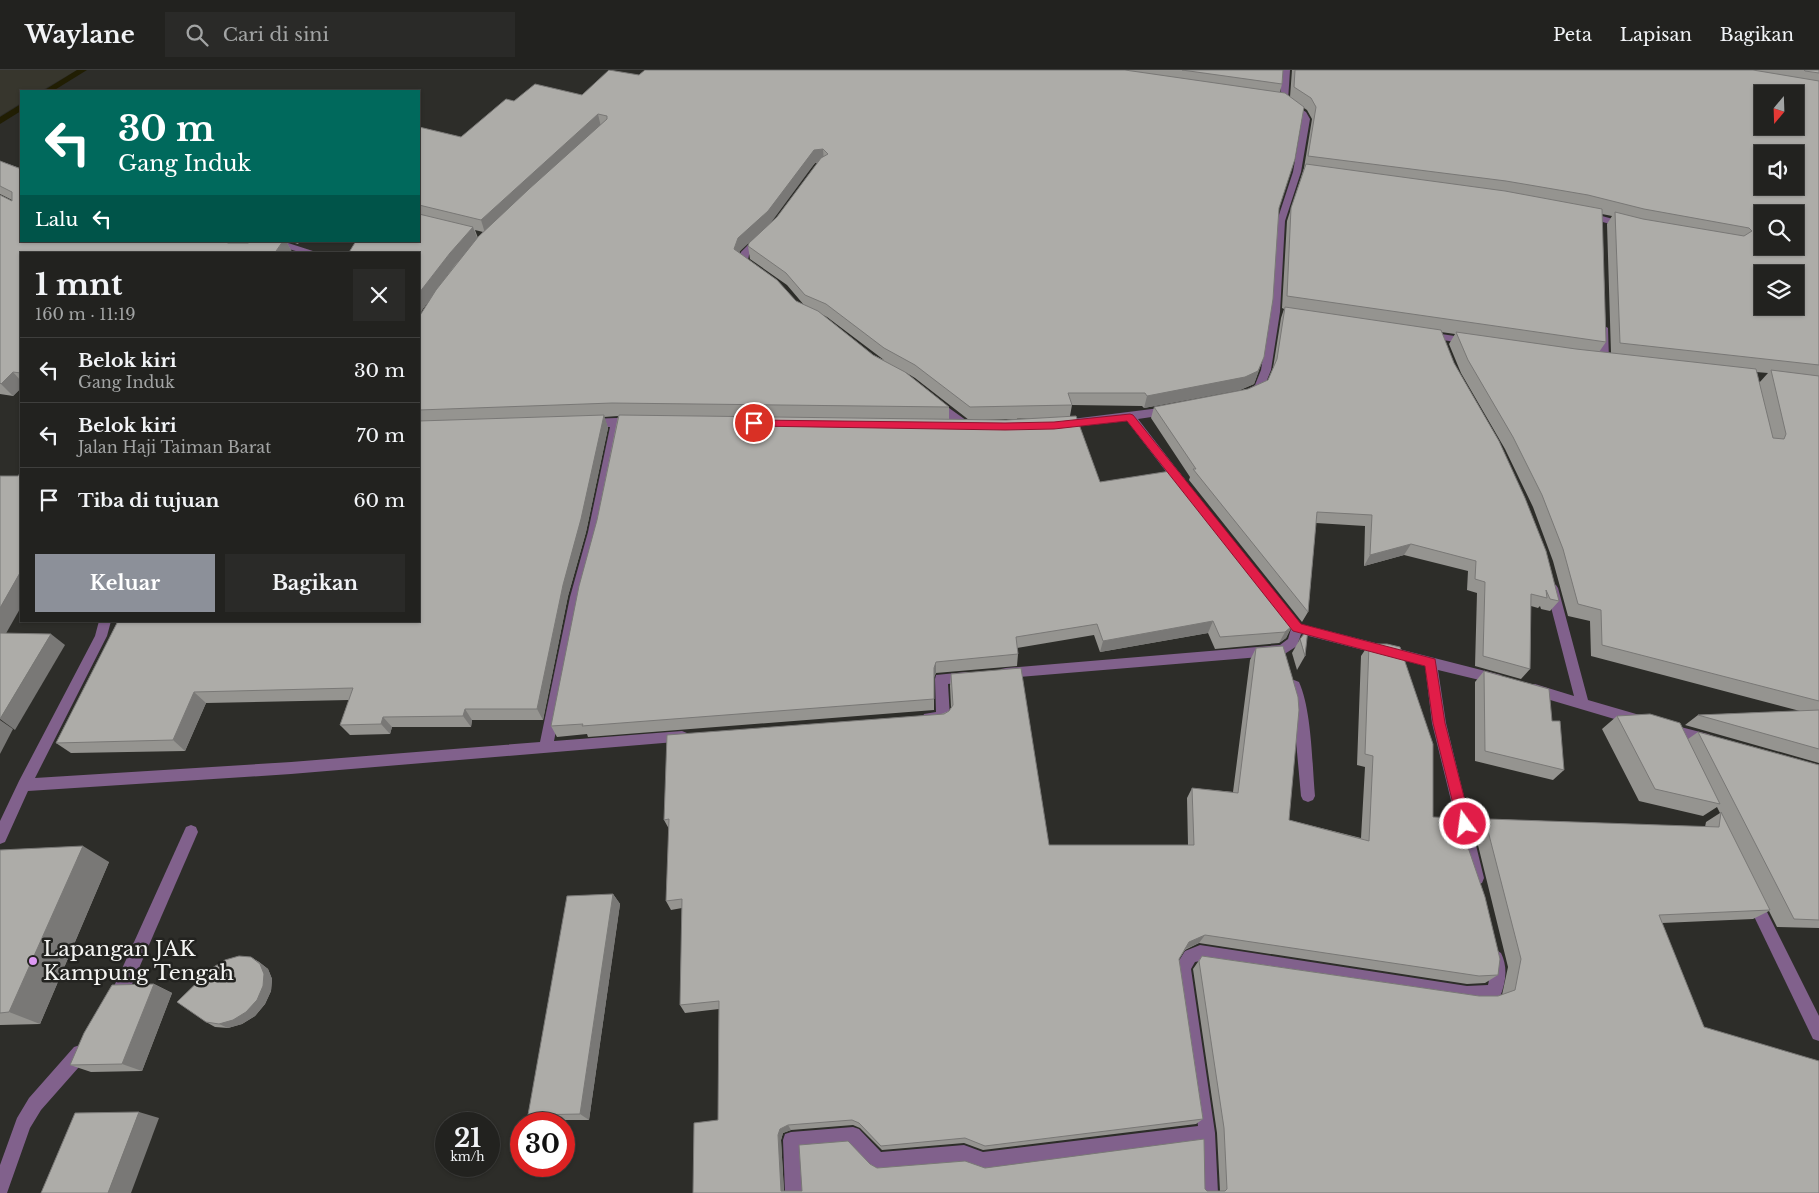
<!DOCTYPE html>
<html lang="id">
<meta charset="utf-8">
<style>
body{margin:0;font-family:"Libre Baskerville",serif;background:#2a2a28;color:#f1f3f6;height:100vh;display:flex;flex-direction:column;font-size:19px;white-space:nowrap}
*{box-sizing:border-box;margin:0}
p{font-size:16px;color:#a2a4a4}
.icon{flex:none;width:28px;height:28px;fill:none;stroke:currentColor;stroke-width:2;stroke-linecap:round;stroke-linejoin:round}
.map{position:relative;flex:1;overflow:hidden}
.drawer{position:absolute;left:20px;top:182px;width:400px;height:370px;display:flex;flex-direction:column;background:#22221f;border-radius:0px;box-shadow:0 1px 4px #0004,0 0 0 1px #3f3f3d}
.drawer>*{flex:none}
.banner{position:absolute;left:20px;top:20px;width:400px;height:152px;border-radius:0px;box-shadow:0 1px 4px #0004,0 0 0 1px #3f3f3d;background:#00695c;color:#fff;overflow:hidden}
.needle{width:32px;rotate:199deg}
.tools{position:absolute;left:1754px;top:15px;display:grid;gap:10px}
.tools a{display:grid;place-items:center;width:50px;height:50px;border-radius:0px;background:#22221f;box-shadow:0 1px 4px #0004,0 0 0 1px #3f3f3d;font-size:25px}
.speed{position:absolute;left:435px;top:1042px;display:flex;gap:10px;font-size:25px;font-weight:700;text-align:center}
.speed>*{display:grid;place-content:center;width:65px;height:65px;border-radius:50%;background:#22221f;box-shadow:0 1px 4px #0004,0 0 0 1px #3f3f3d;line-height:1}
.speed small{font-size:12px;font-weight:400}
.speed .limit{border:8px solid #d22;background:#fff;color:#111}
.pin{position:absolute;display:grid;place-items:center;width:42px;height:42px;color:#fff;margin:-21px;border:2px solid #fff;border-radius:50%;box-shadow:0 1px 5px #0007}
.me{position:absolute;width:55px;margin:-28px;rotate:346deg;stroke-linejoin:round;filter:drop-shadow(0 0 4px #0008)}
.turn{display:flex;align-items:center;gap:18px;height:105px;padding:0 15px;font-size:22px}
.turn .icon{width:65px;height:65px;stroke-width:2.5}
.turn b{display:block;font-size:35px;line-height:42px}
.then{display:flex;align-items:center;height:48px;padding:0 15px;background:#0003;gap:10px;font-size:19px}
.round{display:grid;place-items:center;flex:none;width:52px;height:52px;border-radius:0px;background:#2a2a28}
.head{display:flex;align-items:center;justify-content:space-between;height:85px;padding:0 15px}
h1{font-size:30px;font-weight:700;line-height:38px}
.primary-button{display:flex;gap:10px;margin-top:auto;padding:10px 15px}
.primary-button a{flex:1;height:58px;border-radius:0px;background:#8c9099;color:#fff;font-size:20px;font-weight:700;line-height:58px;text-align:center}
.primary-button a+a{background:#2a2a28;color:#f1f3f6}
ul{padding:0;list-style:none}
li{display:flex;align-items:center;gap:15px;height:65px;padding:0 15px;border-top:1px solid #3f3f3d}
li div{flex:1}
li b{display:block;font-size:19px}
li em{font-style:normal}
header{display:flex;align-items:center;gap:30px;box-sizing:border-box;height:70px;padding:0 25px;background:#22221f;border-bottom:1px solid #3f3f3d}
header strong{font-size:24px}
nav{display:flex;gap:28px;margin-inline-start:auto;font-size:18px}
.search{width:350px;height:45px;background:#2a2a28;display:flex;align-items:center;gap:12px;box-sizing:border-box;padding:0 18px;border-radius:0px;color:#a2a4a4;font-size:19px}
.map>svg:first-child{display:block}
</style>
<header>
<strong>Waylane</strong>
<div class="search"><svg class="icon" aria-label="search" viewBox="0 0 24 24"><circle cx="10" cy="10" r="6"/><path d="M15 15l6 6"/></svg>Cari di sini</div>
<nav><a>Peta</a><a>Lapisan</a><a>Bagikan</a></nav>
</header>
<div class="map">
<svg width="1819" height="1123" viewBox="0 0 1819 1123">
<rect width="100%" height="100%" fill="#2d2d29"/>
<polygon fill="#37362d" points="0,0 77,0 41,21 21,21 21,33 0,46"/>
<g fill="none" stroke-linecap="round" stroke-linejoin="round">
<g fill="#211e03" fill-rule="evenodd">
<polygon points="77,0 87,0 53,21 43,21"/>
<polygon points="21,34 21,41 0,54 0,47"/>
</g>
<g fill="#81618c" fill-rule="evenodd">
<polygon points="191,755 196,757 198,762 123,935 117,937 111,935 109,929 111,923 186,757"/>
<polygon points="80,975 86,977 88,983 86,989 41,1040 30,1058 7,1123 0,1123 0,1095 17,1048 29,1028 74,977"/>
</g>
<g fill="#81618c" fill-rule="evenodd">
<polygon points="1282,0 1290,0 1288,31 1306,42 1310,49 1301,102 1285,151 1280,242 1271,300 1263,320 1248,327 1243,323 1255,315 1261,300 1270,242 1277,151 1293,102 1302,49 1280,32"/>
<polygon points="1587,142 1628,153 1629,155 1625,158 1584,147 1584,143"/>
<polygon points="760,165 765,168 749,185 748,190 756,197 751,200 738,191 741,182 757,166"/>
<polygon points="268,171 282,171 316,182 315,184 306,184 275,175 255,184 243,184"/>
<polygon points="1603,255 1608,258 1609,291 1604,294 1599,291 1598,258"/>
<polygon points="1428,262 1468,268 1473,271 1468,274 1424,267 1423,265"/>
<polygon points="935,328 970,353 971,356 970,359 962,359 931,335 930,332"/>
<polygon points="1168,337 1172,338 1173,341 1172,344 1138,349 1186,411 1188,414 1186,417 1178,417 1127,351 1064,358 1059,354 1064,350"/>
<polygon points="616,348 634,349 639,353 634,357 620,357 600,462 582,527 554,671 682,661 687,663 689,667 687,671 291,704 28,721 5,772 0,774 0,751 19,711 95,566 99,551 111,551 107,566 35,708 291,692 540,672 570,527 588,462 610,357 589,357 584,353 589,349"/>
<polygon points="1552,513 1556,515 1558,518 1588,630 1643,646 1645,650 1643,654 1638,656 1530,624 1528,620 1530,616 1535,614 1574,626 1546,518 1548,515"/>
<polygon points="1295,550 1301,554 1501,605 1502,609 1501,613 1496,614 1438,600 1446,653 1484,808 1482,813 1477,815 1472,813 1470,808 1432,653 1425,596 1301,564 1297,576 1283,585 1006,608 1001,607 1000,603 1001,599 1006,598 1280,575 1288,569 1291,559 1289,555 1291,551"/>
<polygon points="966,602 971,603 972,607 971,611 948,614 950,647 948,651 929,654 924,652 922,648 924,644 936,642 935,609 936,605"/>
<path d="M1294 610 1299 612C1312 641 1312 694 1315 726L1313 730 1308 732 1303 730 1301 726 1293 638 1288 616 1289 612Z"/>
<polygon points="1669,654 1708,664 1713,666 1715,670 1713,674 1708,676 1669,666 1664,664 1662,660 1664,656"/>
<polygon points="1754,824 1759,826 1819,946 1819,971 1813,969 1749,836 1747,831 1749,826"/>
<path d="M1200 875 1467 916 1488 915C1491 904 1487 892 1491 883L1496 880 1501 883C1508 897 1506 912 1500 927L1485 932H1467L1200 891 1195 892 1191 899 1215 1063 1218 1123H1200L1199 1072 983 1100 964 1093 878 1100 872 1097 850 1074 800 1078 803 1123H785L783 1070 785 1064 791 1062 853 1057 859 1059 881 1082 964 1075 983 1082 1198 1056 1175 897 1185 881Z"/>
</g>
</g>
<g fill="#959490" fill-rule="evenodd">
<path d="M645 0H1283L1282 14 1280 22 1290 27 1292 0H1819V693L1685 655 1698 645 1800 641 1591 586 1590 551 1568 546 1553 491 1533 437 1505 379 1461 303 1449 274 1455 264 1441 262 1454 293 1559 531 1550 541 1541 539 1540 536 1538 538 1531 536 1530 599 1521 609 1475 596 1477 523 1467 520 1468 501 1404 485 1364 496 1365 456 1316 453 1308 542 1302 552 1189 410 1190 407 1151 348 1154 337 1248 319 1268 310 1273 298 1281 248 1284 239 1282 238 1287 151 1304 98 1312 49 1307 40 1304 38 1279 138 1259 300 1254 314 1240 320 1144 338 1142 336 1072 335 1070 346 1100 412 1292 556 1286 568 1279 573 1215 579 1208 563 1100 582 1094 565 1017 578 1018 584 1017 596 936 603 934 607V640L588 667 587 664 557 667 551 656 597 450 618 346 604 347 608 358 586 462 568 526 543 650H472L471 657H392L390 664 350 665 340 655 349 630 206 633 185 681 71 683 56 673 118 551H419V247L431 228 422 240 419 247 356 171H419V57L461 67 514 31 582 25 639 5ZM815 93H818L777 147 748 176 750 189 787 215 804 235 796 231 739 182 740 181ZM1602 144 1612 146 1607 154 1611 283 1599 282 1606 272ZM475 160 483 162 478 168ZM823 245 827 247 884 290 873 285ZM905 302 915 308 969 350 949 349V337ZM1756 302 1768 303 1759 313ZM1036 348 1006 350H981Z"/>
<polygon points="0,91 228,173 231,173 227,171 286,171 292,182 291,184 21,184 21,318 13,326 0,324 0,125 12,131 12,130 0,124"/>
<polygon points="289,171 300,171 298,174"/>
<polygon points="1300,569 1305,586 1297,600 1292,583"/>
<polygon points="1369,574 1433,747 1498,905 1485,913 1467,914 1199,873 1185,880 1179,889 1203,1049 1196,1054 983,1080 964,1073 882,1080 860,1058 853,1055 791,1060 783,1063 781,1070 784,1121 802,1121 870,1094 877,1098 985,1098 1205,1119 1207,1121 1220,1121 1217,1063 1193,899 1202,886 1479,926 1498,926 1502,925 1508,897 1477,771 1477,759 1488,749 1705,757 1706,752 1720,743 1717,737 1703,746 1639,731 1602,659 1617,646 1688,669 1698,662 1819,695 1819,858 1777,857 1769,841 1753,849 1662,853 1704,957 1819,1123 693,1123 718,1050 719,939 685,943 680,935 682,838 671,840 666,831 669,759 664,750 949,641 951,638 950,616 951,604 1049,775 1188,775 1187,728 1192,718 1233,722 1250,590 1256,578 1289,750 1361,768 1365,697 1357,695 1361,586"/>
<polygon points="1484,601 1552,651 1564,700 1553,710 1475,691 1475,612"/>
<polygon points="0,780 109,792 40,954 0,955"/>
<polygon points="613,824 620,834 589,1050 537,1050 528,1045"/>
<polygon points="251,887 259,892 268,899 272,909 271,921 265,934 255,946 242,954 228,958 215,957 206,952"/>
<polygon points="154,914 172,923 142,1001 91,1002 70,995"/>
</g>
<g fill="#797876">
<polygon points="598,44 601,57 485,163 481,150"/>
<polygon points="823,79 824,92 815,93 770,154 740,181 736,192 734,179 738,168 814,80"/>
<polygon points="473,157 478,170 455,195 422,240 419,247 419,223 450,183"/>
<polygon points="241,171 263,171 246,179"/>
<polygon points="283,171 286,171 292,182 291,184 274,184"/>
<polygon points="1264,287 1254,314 1240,320 1144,338 1147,326"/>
<polygon points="13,302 21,311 21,318 13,326 1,314"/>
<polygon points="604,345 608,358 586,462 568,526 543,650 537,639 563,515"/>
<polygon points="1411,474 1404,485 1364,496 1370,485"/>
<polygon points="21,501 21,537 0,574 0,538"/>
<polygon points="1213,551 1208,563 1100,582 1103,571"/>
<polygon points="1292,556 1286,568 1279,573 1285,562"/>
<polygon points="51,564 65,575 15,660 0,649"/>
<polygon points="936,592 936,603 933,609 934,598"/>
<polygon points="194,622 206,633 185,681 173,670"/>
<polygon points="465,639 472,650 471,657 463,646"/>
<polygon points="383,647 392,657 390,664 381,654"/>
<polygon points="0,650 13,659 0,684"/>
<polygon points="83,776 109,792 40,954 9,942"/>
<polygon points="613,824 620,834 589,1050 580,1044"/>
<polygon points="1205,865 1199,873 1183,880 1189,872"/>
<polygon points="251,887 259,892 268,899 272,909 271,921 265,934 255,946 242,954 228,958 219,954"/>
<polygon points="154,914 172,923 142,1001 122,994"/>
<polygon points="139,1042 159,1048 131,1123 108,1123"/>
<polygon points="788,1055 791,1060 783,1063 781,1070 784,1123 781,1121 778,1065 780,1059"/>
</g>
<g fill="#adaca8" stroke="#797876" fill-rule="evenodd">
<polygon points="609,0 639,5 645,0 1125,0 1285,23 1304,37 1295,89 1279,138 1273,229 1264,287 1258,301 1245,307 1147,326 1145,323 1068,323 1072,335 970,337 915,295 884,278 826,234 805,225 786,203 748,176 749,173 777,147 821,88 828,84 823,79 814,80 768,141 738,168 734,179 777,210 796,231 818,241 873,285 905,302 949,337 612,333 419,340 419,247 436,220 478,167 529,119 607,49 607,46 598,44 481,150 419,135 419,57 461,67 506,29 514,31 535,14 582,25"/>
<polygon points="1182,0 1283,0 1282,14"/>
<path d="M1295 0H1753L1819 11V295L1620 273 1615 142 1643 149 1744 166 1752 161 1749 158 1644 139 1588 125 1506 111 1308 86 1316 37 1311 28 1294 17ZM1762 24H1795V56H1762ZM1762 84H1795V116H1762ZM1762 144H1795V176H1762ZM1762 204H1795V236H1762Z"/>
<polygon points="1804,0 1819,0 1819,3 1805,1"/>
<polygon points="0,91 21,99 21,171 224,171 228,173 248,173 252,171 283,171 274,184 21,184 21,303 13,302 1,314 0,313 0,125 12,131 12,122 0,116"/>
<polygon points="1306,94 1505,121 1602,139 1606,272 1287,226 1291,138"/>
<polygon points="419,144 473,157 450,183 419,223 419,184 348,184 356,171 419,171"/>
<polygon points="1285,237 1441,260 1454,293 1499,371 1525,428 1546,481 1559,531 1550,529 1546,520 1547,528 1531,524 1530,599 1483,586 1485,512 1475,509 1476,491 1411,474 1370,485 1372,445 1317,442 1308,542 1193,399 1196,399 1154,337 1248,319 1268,310 1277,289"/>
<polygon points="1456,262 1576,279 1756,299 1773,368 1784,369 1786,364 1771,300 1819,306 1819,631 1602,575 1601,540 1578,534 1563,479 1542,425 1513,367 1468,290"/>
<polygon points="604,345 581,449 563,515 537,639 465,639 463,646 383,647 381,654 340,655 353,618 194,622 173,670 56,673 118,551 419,551 419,351"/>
<polygon points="619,345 1006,350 1076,346 1100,412 1177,400 1294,548 1292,556 1285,562 1220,567 1213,551 1103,571 1097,554 1016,567 1018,584 936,592 934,598 934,629 582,656 583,654 551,656 579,516 597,450"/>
<polygon points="21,402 21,501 0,538 0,406 18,406"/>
<polygon points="1308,559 1305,586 1300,569"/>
<polygon points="0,563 51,564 0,649"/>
<polygon points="1369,574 1387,574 1400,577 1433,674 1433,747 1458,748 1485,827 1500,889 1498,905 1479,906 1205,865 1189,872 1179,889 1203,1049 985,1076 965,1068 881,1076 859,1053 852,1050 788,1055 780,1059 778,1065 781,1121 802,1121 799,1075 848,1071 870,1094 877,1098 965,1091 985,1098 1204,1069 1205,1119 1207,1121 1225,1121 1227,1119 1224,1058 1199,891 1202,886 1479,926 1498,926 1515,920 1521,889 1488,761 1488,749 1719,757 1721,742 1770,840 1659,845 1704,957 1819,991 1819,1123 693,1123 694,1053 718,1050 719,931 680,935 682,829 666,831 669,749 664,750 667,665 944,644 949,641 953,635 951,604 1021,598 1049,775 1194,775 1192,718 1238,723 1256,578 1283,576 1298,627 1299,640 1289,750 1369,771 1373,686 1365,684"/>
<polygon points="1484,601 1549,619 1552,651 1560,651 1564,700 1485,681"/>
<polygon points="1819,640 1819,679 1698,645"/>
<polygon points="1650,644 1680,653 1720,734 1655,719 1617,646"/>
<polygon points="1698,662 1819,695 1819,850 1794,849"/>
<polygon points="83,776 9,942 0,943 0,780"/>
<polygon points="613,824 580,1044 528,1045 567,826"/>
<polygon points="239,886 251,887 260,894 264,904 263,916 257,930 246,942 233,950 219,954 206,952 177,932 212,898 225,890"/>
<polygon points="154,914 122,994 70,995 84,963 112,915"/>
<polygon points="139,1042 108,1123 41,1123 75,1043"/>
</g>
<polygon fill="#e11d48" stroke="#92132f" points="1130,344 1133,345 1301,554 1435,589 1445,653 1471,754 1469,759 1465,760 1460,759 1458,754 1433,653 1425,596 1293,561 1127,351 1054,359 1005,360 754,356 749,353 754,350 1005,353 1054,352"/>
<circle fill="#dd99f3" stroke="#232320" stroke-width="2" cx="33" cy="891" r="5"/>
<g text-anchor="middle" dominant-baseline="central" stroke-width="5" stroke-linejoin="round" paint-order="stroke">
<g font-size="21" fill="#f4f4f2" stroke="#232320" text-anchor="start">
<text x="43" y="879">Lapangan JAK<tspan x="43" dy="24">Kampung Tengah</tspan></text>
</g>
</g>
</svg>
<div class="tools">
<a><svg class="needle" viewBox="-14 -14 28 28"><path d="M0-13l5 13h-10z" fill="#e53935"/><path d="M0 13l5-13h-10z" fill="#a2a4a4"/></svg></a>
<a><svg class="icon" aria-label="sound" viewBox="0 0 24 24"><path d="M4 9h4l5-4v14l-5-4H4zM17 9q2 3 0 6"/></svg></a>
<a><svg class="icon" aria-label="search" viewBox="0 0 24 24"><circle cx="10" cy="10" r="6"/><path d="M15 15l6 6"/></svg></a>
<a><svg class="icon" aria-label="layers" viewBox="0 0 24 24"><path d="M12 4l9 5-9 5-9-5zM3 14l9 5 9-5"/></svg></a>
</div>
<div class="speed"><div>21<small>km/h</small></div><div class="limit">30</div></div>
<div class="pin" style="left:754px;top:353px;background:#d93025"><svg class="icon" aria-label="arrive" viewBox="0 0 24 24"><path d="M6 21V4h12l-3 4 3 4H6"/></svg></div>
<svg class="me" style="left:1465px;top:754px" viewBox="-20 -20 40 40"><circle r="17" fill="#e11d48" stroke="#fff" stroke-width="3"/><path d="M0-11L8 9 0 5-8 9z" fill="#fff"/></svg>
<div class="banner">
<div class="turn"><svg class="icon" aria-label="left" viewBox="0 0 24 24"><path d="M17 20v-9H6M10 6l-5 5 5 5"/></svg><div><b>30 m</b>Gang Induk</div></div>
<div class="then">Lalu<svg class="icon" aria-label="left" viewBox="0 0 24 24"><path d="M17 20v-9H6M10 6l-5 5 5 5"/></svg></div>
</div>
<section class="drawer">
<div class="head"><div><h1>1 mnt</h1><p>160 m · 11:19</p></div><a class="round"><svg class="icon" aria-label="close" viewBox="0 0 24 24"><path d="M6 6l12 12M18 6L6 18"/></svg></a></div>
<ul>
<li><svg class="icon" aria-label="left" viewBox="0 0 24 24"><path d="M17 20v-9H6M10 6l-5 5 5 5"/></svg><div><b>Belok kiri</b><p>Gang Induk</p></div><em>30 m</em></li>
<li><svg class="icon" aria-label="left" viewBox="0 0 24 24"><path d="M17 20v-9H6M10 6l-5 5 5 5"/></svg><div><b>Belok kiri</b><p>Jalan Haji Taiman Barat</p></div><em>70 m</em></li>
<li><svg class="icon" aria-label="arrive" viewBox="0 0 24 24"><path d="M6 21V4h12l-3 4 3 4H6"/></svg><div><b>Tiba di tujuan</b></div><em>60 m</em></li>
</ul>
<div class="primary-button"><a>Keluar</a><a>Bagikan</a></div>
</section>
</div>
